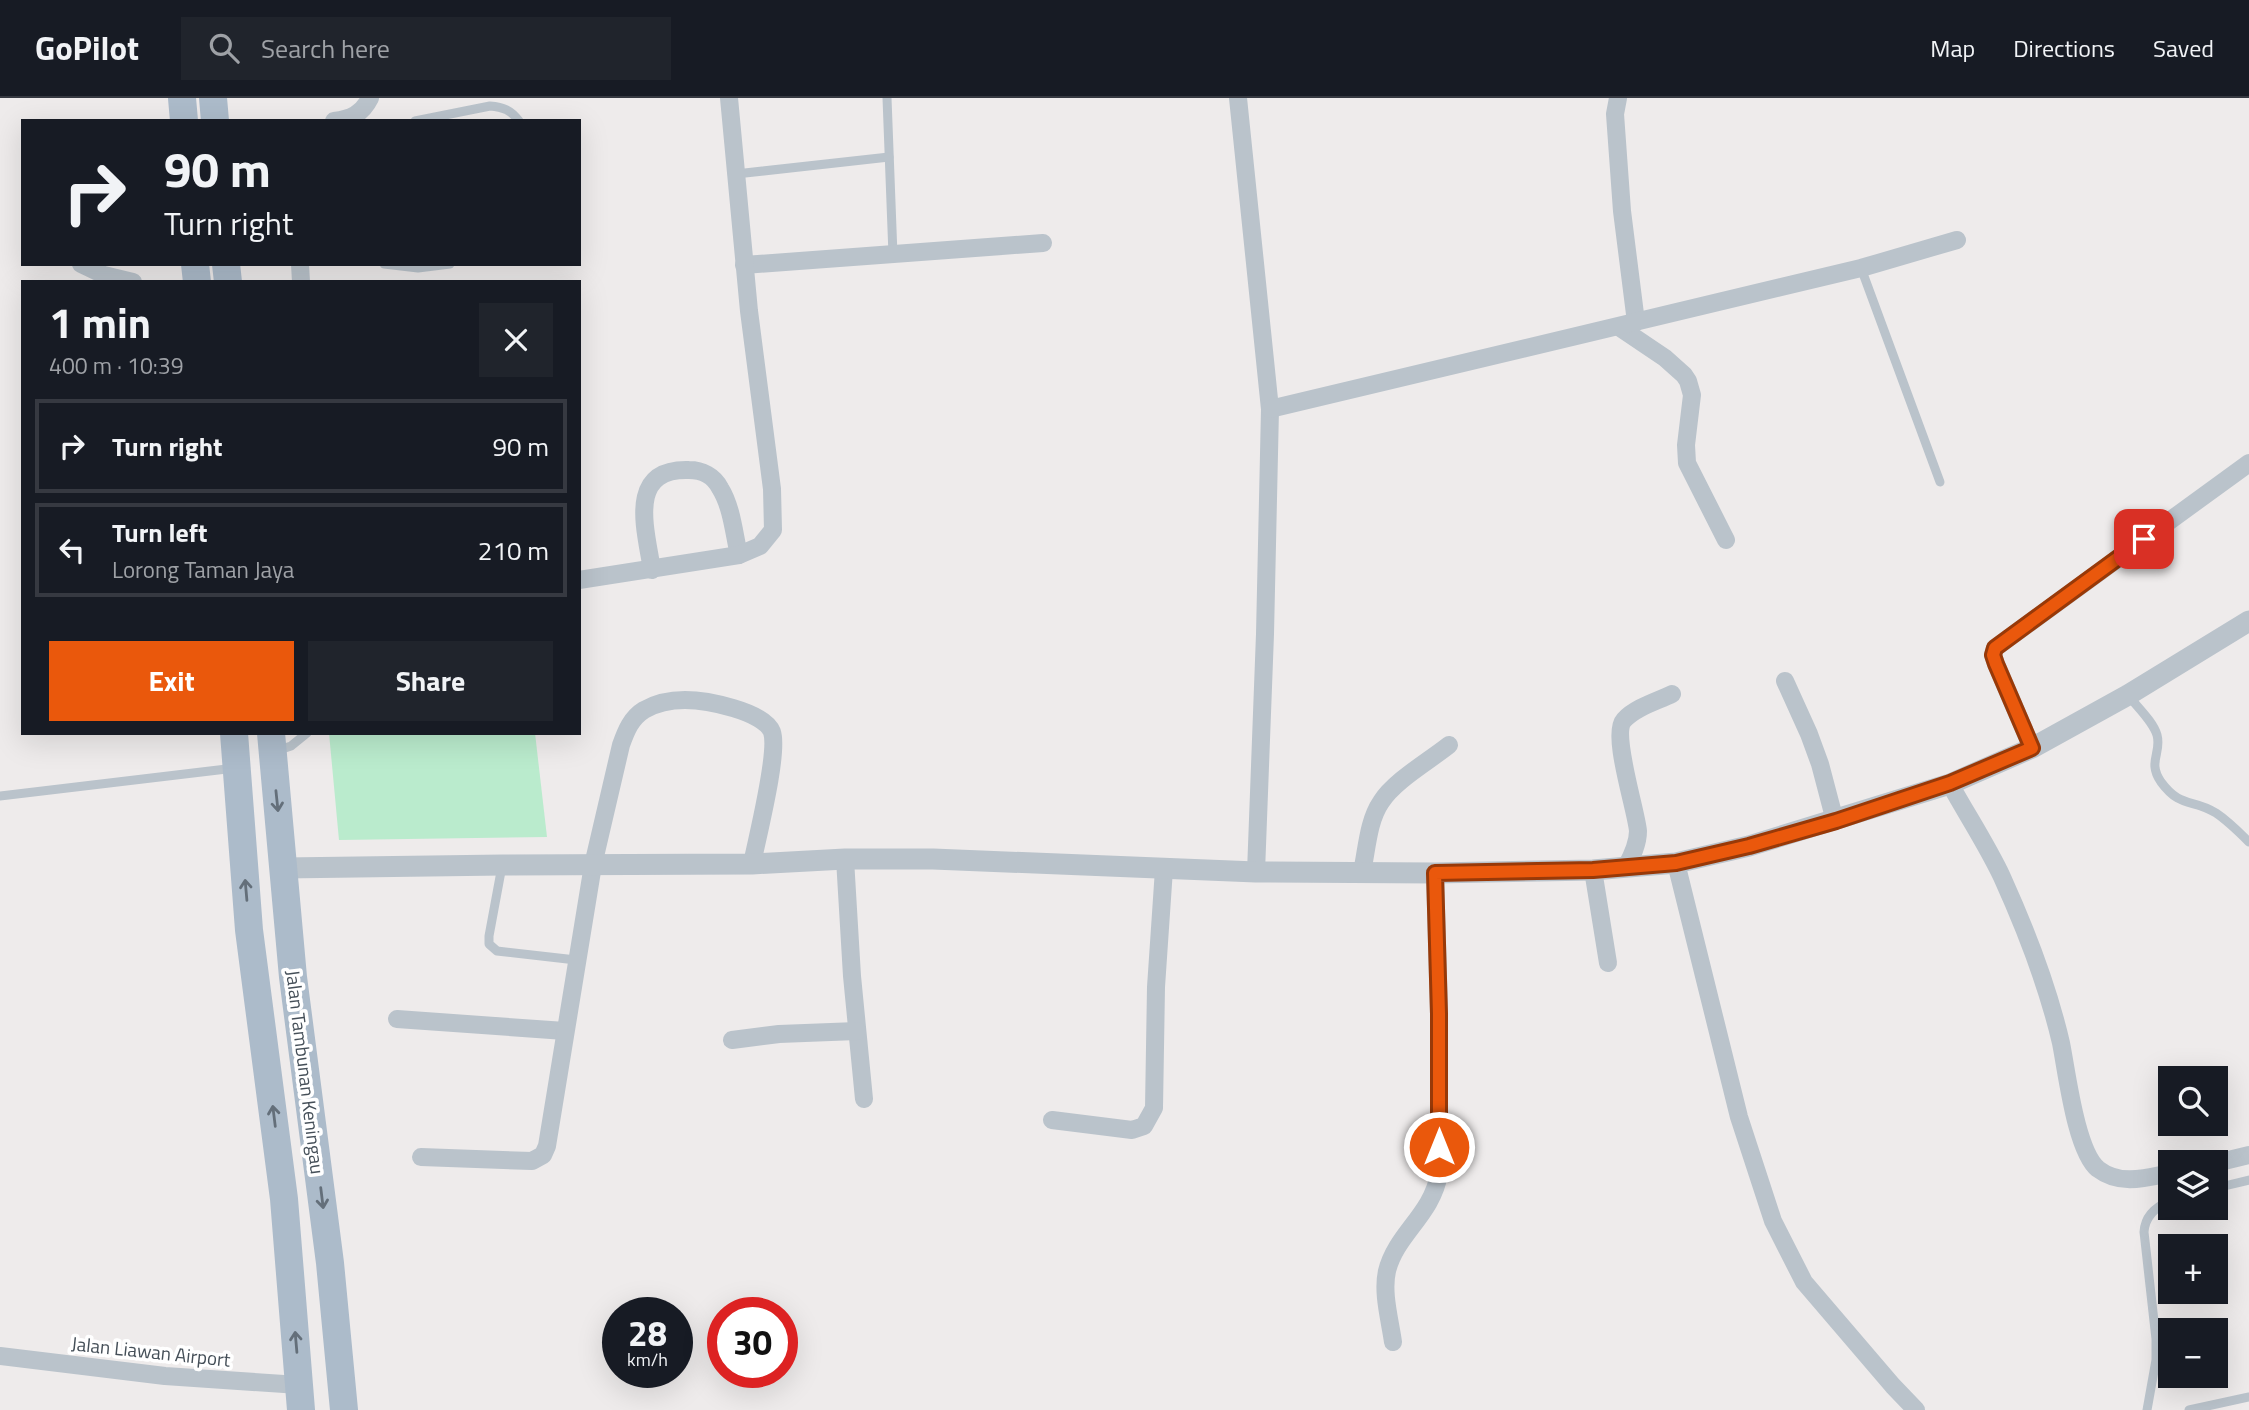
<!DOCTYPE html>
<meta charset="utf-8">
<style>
body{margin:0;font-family:"Titillium Web",sans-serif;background:#20242c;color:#f1f3f6;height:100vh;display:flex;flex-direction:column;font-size:26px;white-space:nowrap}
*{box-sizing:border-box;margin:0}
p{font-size:23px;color:#9ea1a6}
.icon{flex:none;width:38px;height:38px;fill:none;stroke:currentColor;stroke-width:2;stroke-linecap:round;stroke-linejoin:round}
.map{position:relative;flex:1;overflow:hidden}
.drawer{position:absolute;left:21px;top:182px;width:560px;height:455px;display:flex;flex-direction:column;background:#171b24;border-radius:0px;box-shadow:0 7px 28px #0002}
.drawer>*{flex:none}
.guide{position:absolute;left:21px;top:21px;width:560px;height:147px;border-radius:0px;box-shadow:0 7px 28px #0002;background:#171b24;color:#f1f3f6;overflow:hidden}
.fabs{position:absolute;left:2158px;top:968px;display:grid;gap:14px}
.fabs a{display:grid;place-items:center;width:70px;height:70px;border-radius:0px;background:#171b24;box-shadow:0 7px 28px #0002;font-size:35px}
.speed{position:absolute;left:602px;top:1199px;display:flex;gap:14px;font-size:35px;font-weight:700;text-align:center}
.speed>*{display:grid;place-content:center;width:91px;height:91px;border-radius:50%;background:#171b24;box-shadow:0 7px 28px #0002;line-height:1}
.speed small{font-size:18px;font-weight:400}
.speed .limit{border:10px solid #d22;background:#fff;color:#111}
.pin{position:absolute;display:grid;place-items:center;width:60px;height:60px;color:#fff;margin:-30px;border-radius:14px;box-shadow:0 4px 10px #0006}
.me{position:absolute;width:77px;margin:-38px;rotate:0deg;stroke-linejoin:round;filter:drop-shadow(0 0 5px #0008)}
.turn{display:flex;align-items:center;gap:24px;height:147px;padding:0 28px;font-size:32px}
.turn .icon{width:91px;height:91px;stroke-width:2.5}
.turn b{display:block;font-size:49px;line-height:60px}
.round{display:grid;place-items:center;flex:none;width:74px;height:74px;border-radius:0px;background:#20242c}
.summary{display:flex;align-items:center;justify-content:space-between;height:119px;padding:0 28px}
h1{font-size:42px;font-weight:700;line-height:52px}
.button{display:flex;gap:14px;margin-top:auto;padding:14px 28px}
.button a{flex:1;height:80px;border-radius:0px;background:#ea580c;color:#fff;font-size:28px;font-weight:700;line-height:80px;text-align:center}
.button a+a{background:#20242c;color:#f1f3f6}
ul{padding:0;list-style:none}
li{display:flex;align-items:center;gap:21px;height:94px;margin:0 14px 10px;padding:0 14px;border:4px solid #363941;border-radius:0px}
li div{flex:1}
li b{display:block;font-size:26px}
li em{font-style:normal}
header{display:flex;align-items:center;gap:42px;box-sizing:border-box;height:98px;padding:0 35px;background:#171b24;border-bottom:2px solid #363941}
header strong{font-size:33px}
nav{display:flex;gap:38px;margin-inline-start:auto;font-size:24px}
.search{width:490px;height:63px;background:#20242c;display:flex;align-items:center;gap:18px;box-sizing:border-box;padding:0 24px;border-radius:0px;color:#9ea1a6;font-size:26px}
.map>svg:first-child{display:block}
</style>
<header>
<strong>GoPilot</strong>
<div class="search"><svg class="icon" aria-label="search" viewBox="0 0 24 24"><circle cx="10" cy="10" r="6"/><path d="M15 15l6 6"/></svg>Search here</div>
<nav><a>Map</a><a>Directions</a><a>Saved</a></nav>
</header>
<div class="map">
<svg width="2249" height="1312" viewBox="0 0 2249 1312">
<rect width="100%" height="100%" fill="#eeebeb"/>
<polygon fill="#baebcd" points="329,635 535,635 547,739 339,742"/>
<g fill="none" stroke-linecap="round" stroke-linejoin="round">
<g stroke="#bac3cb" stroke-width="9">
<polyline points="887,0 893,157"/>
<path d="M415 23 490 8C503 9 511 12 519 23"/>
<polyline points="736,76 889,59"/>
<polyline points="384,166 418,170 450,166"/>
<polyline points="1861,170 1940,384"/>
<path d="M2128 597C2137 609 2153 623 2157 637 2162 655 2147 664 2161 684 2181 711 2192 700 2216 715 2228 723 2239 734 2249 744"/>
<polyline points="276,653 291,648 307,635"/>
<polyline points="0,698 235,670"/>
<polyline points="502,768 489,838 489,846 497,853 576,862"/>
<polyline points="2216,1090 2249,1082"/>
<path d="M2147 1312 2156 1262V1241L2144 1134C2145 1118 2155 1109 2170 1103"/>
<polyline points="2189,1312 2249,1299"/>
</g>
<g stroke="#bac3cb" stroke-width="18">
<polyline points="1238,0 1270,311 1265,536 1256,774"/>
<polyline points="1618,0 1615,16 1622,113 1636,224"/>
<path d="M334 23C351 21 362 16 370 0"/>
<polyline points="81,166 104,177 133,184"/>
<polyline points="300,166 301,184"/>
<polyline points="744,167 1043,145"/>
<polyline points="1619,229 1665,260 1684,277 1688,283 1692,297 1686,347 1687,365 1726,442"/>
<polyline points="1270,311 1861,170 1957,142"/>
<path d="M652 472C646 432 626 370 689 372 702 372 714 378 720 390 732 409 734 436 739 457"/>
<polyline points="579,482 739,457 760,448 773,432 772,391 749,213 729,0"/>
<polyline points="1785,583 1809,636 1820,666 1835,723"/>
<polyline points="2032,650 1996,566 1993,557 1995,550 2249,365"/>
<path d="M1950 686C1967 717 1987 747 2002 779 2026 832 2048 889 2061 945 2067 975 2076 1053 2098 1071 2120 1088 2146 1080 2170 1075"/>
<polyline points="845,761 852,878 864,1001"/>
<polyline points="1676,765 1739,1019 1773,1123 1804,1184 1893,1288 1916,1312"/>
<path d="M1626 769C1632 758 1638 746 1638 733 1636 711 1611 636 1624 622 1636 609 1658 603 1672 596"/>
<polyline points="1593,772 1608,865"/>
<path d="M1362 774C1367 751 1368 723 1381 704 1394 683 1429 663 1449 647"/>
<polyline points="397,921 565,933"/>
<polyline points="732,942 779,936 857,933"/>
<polyline points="1052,1022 1132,1032 1144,1028 1154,1010 1156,889 1164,771"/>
<path d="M421 1059 532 1063 543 1057 547 1048 593 767 621 647C626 633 631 620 644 612 656 605 671 602 685 602 706 602 764 613 772 634 779 655 757 740 752 766"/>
<polyline points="2216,1065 2249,1057"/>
<path d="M1393 1244C1390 1222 1382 1195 1387 1173 1396 1136 1432 1117 1439 1076V916L1435 775"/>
<polyline points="0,1258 165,1278 299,1287"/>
</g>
<polyline stroke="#bac3cb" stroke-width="21" points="284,770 503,767 752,766 845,761 933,761 1256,774 1435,775 1593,772 1676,765 1749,748 1950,686 2032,650 2128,597 2249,523"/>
<g stroke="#acbbca" stroke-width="28">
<polyline points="182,0 184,23"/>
<polyline points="213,0 215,23"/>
<polyline points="195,166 197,184"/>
<polyline points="226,166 228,184"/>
<polyline points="234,635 249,832 284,1101 301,1312"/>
<polyline points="271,635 293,879 330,1165 344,1312"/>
</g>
</g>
<defs><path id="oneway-shaft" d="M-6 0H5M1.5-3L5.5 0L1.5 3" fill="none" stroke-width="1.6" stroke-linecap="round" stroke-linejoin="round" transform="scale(1.75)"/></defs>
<g stroke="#646f7a">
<use href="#oneway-shaft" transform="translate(277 703) rotate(84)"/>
<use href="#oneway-shaft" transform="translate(246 792) rotate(-95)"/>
<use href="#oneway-shaft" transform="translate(274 1018) rotate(-97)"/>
<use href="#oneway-shaft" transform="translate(322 1100) rotate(83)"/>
<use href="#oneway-shaft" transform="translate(296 1244) rotate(-95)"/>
</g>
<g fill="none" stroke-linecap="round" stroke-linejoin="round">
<g stroke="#983908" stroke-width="18">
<polyline id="route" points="1439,1049 1439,916 1435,775 1593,772 1676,765 1749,748 1836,723 1950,685 2032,650 1996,566 1993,557 1995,550 2144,441"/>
</g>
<use href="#route" stroke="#ea580c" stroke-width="12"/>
</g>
<g text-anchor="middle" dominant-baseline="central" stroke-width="7" stroke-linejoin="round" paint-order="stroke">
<g font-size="19" fill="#454f58" stroke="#fff">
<text transform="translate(306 974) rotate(83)">Jalan Tambunan Keningau</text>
<text transform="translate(151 1253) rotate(6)">Jalan Liawan Airport</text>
</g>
</g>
</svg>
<div class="fabs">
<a><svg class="icon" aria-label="search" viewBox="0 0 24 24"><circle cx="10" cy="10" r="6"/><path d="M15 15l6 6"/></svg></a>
<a><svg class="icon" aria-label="layers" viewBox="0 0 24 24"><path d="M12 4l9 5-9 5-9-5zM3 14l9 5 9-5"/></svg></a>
<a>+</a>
<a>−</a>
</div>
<div class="speed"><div>28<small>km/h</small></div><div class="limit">30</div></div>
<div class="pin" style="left:2144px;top:441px;background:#d93025"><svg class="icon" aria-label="arrive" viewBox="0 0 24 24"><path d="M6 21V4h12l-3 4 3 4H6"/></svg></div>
<svg class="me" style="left:1439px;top:1049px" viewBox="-20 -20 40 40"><circle r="17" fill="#ea580c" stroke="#fff" stroke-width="3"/><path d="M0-11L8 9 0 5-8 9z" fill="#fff"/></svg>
<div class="guide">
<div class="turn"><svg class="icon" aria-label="right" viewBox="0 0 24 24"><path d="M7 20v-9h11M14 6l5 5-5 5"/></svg><div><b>90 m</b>Turn right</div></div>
</div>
<section class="drawer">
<div class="summary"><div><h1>1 min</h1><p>400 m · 10:39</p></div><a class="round"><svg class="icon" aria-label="close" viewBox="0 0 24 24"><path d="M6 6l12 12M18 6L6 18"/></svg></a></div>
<ul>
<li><svg class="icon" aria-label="right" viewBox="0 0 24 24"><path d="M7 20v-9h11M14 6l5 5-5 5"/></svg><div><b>Turn right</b></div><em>90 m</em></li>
<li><svg class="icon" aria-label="left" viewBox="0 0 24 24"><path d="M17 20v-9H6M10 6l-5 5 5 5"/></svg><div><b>Turn left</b><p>Lorong Taman Jaya</p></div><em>210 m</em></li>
</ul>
<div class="button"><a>Exit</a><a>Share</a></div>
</section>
</div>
